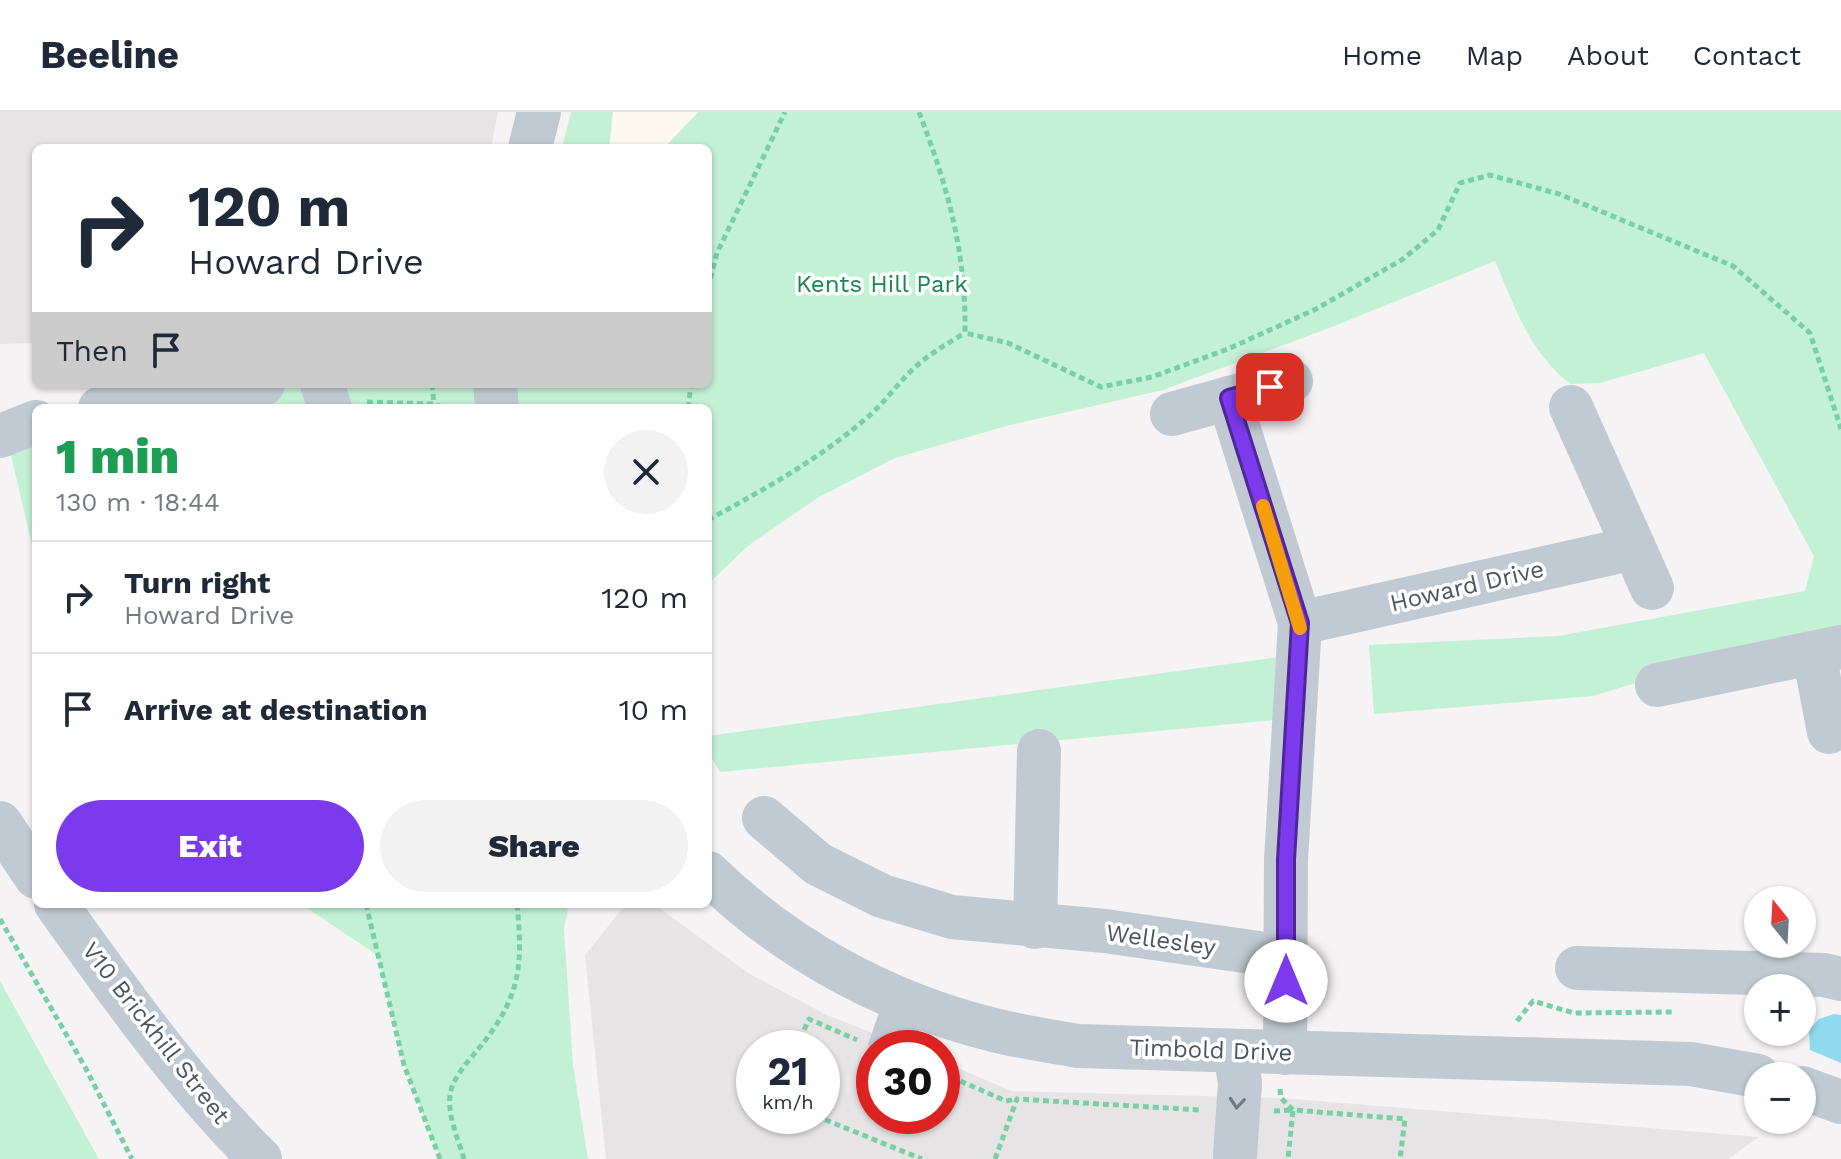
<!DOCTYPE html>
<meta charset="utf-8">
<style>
body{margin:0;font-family:"Work Sans",sans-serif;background:#f2f2f3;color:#1f2937;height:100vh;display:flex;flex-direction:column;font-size:30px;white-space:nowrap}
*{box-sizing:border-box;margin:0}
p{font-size:26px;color:#747a83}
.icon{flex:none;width:44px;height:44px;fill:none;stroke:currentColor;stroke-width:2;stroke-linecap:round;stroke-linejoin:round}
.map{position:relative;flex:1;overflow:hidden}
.sheet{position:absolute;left:32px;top:292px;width:680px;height:504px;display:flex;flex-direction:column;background:#fff;border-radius:12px;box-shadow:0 2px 6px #0004}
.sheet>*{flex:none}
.guide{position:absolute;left:32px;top:32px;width:680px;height:244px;border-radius:12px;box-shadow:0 2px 6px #0004;background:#fff;color:#1f2937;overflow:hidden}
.needle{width:52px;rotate:342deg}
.buttons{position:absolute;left:1744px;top:774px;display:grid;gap:16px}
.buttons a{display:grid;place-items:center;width:72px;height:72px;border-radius:50%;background:#fff;box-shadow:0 2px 6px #0004;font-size:40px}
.speed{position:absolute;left:736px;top:918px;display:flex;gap:16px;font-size:40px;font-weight:700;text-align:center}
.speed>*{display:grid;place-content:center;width:104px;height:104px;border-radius:50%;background:#fff;box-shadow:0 2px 6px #0004;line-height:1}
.speed small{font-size:20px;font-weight:400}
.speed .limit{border:12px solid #d22;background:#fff;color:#111}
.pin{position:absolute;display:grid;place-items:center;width:68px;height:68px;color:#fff;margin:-34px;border-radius:16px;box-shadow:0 4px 12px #0006}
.me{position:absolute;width:88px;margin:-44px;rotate:0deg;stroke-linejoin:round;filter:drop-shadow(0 0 6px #0008)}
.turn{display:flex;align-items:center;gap:28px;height:168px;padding:0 24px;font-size:36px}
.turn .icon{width:104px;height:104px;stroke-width:2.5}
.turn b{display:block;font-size:56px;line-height:68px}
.then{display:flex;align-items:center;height:76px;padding:0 24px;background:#0003;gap:16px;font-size:30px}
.round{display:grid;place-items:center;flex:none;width:84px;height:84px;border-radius:42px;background:#f2f2f3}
.headline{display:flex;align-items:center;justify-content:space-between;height:136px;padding:0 24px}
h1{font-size:48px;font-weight:800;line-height:60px;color:#1e9e55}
.cta{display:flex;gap:16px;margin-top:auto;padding:16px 24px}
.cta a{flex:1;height:92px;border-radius:48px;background:#7c3aed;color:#fff;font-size:32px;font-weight:800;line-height:92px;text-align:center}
.cta a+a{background:#f2f2f3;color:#1f2937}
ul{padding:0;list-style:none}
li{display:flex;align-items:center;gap:24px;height:112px;padding:0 24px;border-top:2px solid #e0e1e3}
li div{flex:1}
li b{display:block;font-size:30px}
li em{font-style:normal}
header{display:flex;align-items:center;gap:48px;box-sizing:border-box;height:112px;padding:0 40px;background:#fff;border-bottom:2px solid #e0e1e3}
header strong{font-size:38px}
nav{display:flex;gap:44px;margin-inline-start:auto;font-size:28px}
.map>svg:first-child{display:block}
</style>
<header>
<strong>Beeline</strong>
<nav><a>Home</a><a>Map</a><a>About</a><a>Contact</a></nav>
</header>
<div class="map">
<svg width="1841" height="1047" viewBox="0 0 1841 1047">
<rect width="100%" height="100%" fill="#f5f3f3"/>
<polygon fill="#fdf9ef" points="579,0 720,0 691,36 571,36"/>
<g fill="#e6e4e5" fill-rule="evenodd">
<polygon points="0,0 498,0 491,36 36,36 36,231 0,232"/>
<path d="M626 792H654L748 861 827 903 911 936H874V1004H942V949L1011 979 1281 986 1759 1025 1728 1047H606L585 843ZM754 936H822V1004H754Z"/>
</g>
<g fill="#c3f1d5">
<polygon points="571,0 613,0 609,36 562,36"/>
<path d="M698 0H1841V525L1655 565 1593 584 1374 602 1369 533 1558 524 1805 479 1814 444 1704 241 1600 271 1570 272C1528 238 1516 197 1495 149L1332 215 1163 278 1010 313 895 346 819 385 749 433 708 472V296H100L263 272H708V36H664Z"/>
<polygon points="36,310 36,450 6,322"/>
<polygon points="1286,544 1284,607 720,660 708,640 708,624"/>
<polygon points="301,792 569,792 564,817 573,953 588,1047 440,1047 404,953 377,843"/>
<polygon points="0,869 99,1047 0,1047"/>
</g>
<polygon fill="#90daee" points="1834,902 1841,903 1841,951 1810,938 1809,918 1819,907"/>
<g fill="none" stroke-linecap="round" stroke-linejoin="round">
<g stroke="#7ad0a6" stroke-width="5" stroke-dasharray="6 4" stroke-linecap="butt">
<path d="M919 0C948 76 966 139 965 221L1008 231 1101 275 1152 265 1228 237 1316 197 1403 147 1438 118 1460 71 1490 63 1559 82 1733 154 1810 221 1841 317"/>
<polyline points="708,176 717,141 785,0"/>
<polyline points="432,272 434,292"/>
<polyline points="367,290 434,292 445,296"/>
<polyline points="688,296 691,272"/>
<path d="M708 408C763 378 816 349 863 309 881 295 894 276 910 260 926 244 945 233 965 221"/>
<polyline points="366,792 404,953 440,1047"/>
<polyline points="0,807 85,955 132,1047"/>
<polyline points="1517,909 1533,889 1574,901 1672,900"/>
<polyline points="796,936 809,907 857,928"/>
<polyline points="942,961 1006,989 1017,987"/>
<polyline points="1280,977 1281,986 1293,998 1405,1007 1400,1047"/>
<polyline points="1274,999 1293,998 1288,1047"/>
<polyline points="816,1004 922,1047"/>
<path d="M464 1047C458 1026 444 997 452 975 458 959 473 944 484 930 521 882 523 851 517 792"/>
<polyline points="995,1047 1017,987 1200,998"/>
</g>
<g stroke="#c1cad2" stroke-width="44">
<polyline points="530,36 539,0"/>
<polyline points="322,272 330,296"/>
<polyline points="495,272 497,296"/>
<polyline points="1229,286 1300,511 1286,748 1285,941"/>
<polyline points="1571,295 1652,476"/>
<polyline points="100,296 156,285 263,272"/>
<polyline points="1172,302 1291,269"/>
<polyline points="0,324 36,310"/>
<polyline points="1300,511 1634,436"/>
<polyline points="1814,541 1829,620"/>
<polyline points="1657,573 1841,535"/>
<polyline points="764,706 818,752 882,784 952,805 1105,819 1286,845"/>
<polyline points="0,711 36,765"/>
<path d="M708 761C787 838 887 892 994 918 1022 925 1050 929 1078 934L1691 952 1758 964"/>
<path d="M56 792C119 880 183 971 260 1047"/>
<polyline points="1035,815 1039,639"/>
<polyline points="1577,856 1824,863 1841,867"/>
<polyline points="890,936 906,890"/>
<polyline points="1235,939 1240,971 1235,1043"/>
<polyline points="1802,976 1841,990"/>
</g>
</g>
<defs><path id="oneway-chevron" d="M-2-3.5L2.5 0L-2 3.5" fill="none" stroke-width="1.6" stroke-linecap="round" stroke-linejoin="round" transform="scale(2)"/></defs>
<use stroke="#6e7983" href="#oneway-chevron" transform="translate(1237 991) rotate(95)"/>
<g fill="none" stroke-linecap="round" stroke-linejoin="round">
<g stroke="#51269a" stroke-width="20">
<polyline id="route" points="1270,275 1229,286 1300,511 1286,748 1286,869"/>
</g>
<use href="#route" stroke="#7c3aed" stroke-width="14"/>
<polyline stroke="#f59e0b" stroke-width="14" points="1263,394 1300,516"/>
</g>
<g text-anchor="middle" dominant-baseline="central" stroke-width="7" stroke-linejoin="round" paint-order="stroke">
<g font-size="24" fill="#17864f" stroke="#fff">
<text x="882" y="172">Kents Hill Park</text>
</g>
<g font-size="24" fill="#4a5661" stroke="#fff">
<text transform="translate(1467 474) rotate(-13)">Howard Drive</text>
<text transform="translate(1161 828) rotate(8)">Wellesley</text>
<text transform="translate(156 921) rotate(52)">V10 Brickhill Street</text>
<text transform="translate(1211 938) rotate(2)">Timbold Drive</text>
</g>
</g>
</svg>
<div class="buttons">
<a><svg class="needle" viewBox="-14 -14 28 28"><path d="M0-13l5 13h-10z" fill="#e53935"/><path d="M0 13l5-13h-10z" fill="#747a83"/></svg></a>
<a>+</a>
<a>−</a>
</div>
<div class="speed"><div>21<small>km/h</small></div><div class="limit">30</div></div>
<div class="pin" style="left:1270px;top:275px;background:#d93025"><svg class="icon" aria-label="arrive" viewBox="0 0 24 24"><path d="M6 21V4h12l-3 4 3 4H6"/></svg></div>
<svg class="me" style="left:1286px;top:869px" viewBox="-20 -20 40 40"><circle r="19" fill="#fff"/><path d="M0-13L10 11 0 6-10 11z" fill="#7c3aed"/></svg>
<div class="guide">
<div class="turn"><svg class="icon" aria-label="right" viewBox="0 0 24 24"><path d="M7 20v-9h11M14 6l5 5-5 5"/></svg><div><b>120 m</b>Howard Drive</div></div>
<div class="then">Then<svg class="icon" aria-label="arrive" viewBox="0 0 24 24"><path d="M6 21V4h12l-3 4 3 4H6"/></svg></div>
</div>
<section class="sheet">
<div class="headline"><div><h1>1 min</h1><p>130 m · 18:44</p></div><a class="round"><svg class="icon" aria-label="close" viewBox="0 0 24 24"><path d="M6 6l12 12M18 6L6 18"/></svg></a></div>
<ul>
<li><svg class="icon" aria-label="right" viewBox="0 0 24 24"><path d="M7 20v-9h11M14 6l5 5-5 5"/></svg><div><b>Turn right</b><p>Howard Drive</p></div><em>120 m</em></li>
<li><svg class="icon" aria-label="arrive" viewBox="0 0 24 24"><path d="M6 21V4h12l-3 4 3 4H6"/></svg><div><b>Arrive at destination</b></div><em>10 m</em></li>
</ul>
<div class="cta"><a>Exit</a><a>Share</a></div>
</section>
</div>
